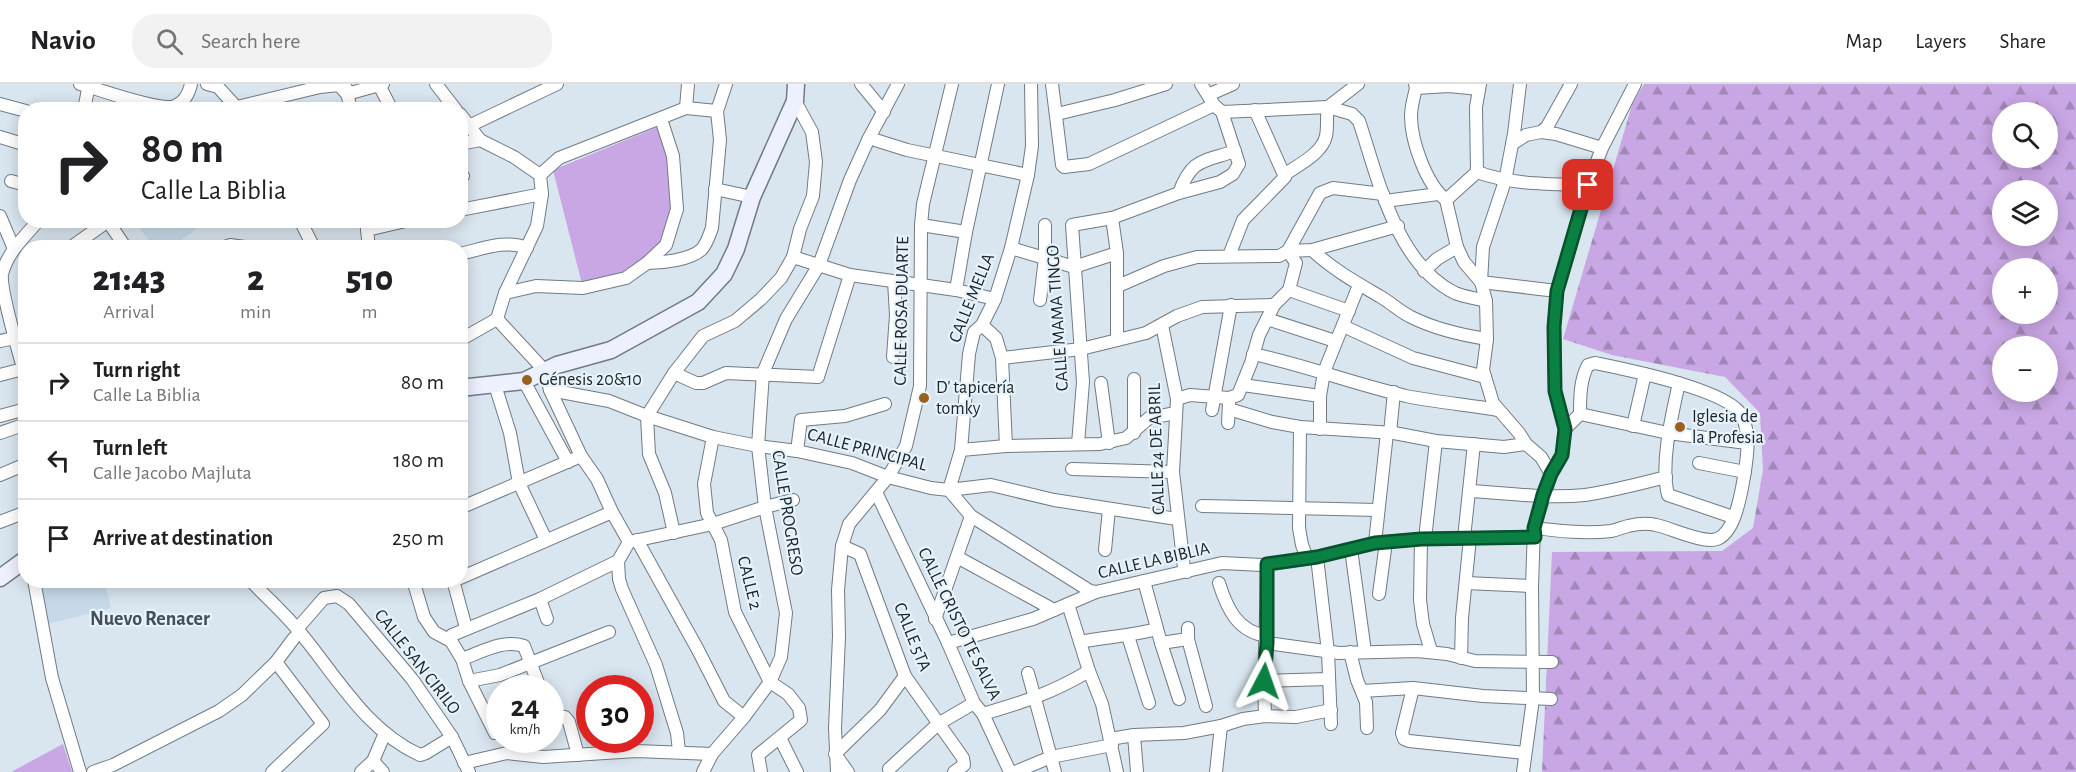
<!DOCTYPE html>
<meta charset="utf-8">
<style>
body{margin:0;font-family:"Alegreya Sans",sans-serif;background:#f2f2f2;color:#202124;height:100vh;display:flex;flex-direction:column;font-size:22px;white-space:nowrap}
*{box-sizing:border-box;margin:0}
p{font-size:20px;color:#757577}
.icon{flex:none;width:33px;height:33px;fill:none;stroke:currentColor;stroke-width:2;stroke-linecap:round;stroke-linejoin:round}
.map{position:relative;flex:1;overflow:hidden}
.panel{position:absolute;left:18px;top:156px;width:450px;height:348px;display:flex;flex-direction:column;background:#fff;border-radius:24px;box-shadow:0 3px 15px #0003}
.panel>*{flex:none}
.banner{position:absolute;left:18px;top:18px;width:450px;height:126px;border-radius:24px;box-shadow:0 3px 15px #0003;background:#fff;color:#202124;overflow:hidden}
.buttons{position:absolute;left:1992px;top:18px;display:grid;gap:12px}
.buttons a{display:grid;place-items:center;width:66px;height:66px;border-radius:50%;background:#fff;box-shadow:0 3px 15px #0003;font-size:30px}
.speed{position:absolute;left:486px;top:591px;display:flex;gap:12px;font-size:30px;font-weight:700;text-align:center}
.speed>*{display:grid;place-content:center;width:78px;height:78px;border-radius:50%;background:#fff;box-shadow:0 3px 15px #0003;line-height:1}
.speed small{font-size:15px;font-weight:400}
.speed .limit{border:9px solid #d22;background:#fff;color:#111}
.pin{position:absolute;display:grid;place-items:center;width:51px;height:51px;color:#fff;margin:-26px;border-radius:12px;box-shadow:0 3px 9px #0006}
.me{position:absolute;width:66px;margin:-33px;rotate:4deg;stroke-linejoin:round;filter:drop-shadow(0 0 4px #0008)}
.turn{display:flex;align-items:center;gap:21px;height:126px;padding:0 24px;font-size:27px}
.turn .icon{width:78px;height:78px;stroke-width:2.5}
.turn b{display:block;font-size:42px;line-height:51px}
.eta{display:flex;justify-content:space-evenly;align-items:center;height:102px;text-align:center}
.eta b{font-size:36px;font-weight:800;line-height:42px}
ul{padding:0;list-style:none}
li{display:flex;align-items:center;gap:18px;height:78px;padding:0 24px;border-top:2px solid #e0e0e0}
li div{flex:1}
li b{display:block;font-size:22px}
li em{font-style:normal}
header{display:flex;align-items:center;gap:36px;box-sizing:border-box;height:84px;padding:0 30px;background:#fff;border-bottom:2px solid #e0e0e0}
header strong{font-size:28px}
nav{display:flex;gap:33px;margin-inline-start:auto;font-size:21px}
.search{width:420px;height:54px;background:#f2f2f2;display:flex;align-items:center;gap:15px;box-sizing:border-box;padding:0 21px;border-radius:24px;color:#757577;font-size:22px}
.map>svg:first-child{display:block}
</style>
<header>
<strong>Navio</strong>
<div class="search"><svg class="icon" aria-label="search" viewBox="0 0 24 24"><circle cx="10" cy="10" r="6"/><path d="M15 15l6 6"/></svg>Search here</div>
<nav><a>Map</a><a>Layers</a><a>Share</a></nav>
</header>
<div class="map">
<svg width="2076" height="688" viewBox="0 0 2076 688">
<defs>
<pattern id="forest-firs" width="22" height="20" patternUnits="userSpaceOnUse" patternTransform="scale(1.5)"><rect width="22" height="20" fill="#c9a6e4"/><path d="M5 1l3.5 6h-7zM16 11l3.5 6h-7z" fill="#a387b9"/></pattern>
</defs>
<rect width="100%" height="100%" fill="#d9e5ef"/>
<g fill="#c7d9e8">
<polygon points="134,137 207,137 170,164 154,163"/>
<polygon points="38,497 104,497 111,524 48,540"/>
</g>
<g fill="#c9a6e4">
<polygon points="660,42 669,75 673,123 661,159 631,189 582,200 553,86"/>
<polygon points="63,660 72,688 11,688"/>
</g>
<path fill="url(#forest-firs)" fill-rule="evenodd" d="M1644 0H2076V688H1542L1552 468 1722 467 1753 444 1763 386 1760 329 1725 293 1612 271 1563 255 1632 21ZM2002 28H2048V74H2002ZM2002 106H2048V152H2002ZM2002 184H2048V230H2002ZM2002 262H2048V308H2002Z"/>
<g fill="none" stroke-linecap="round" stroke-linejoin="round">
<g stroke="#707b83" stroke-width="14">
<g id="street">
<path d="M80 0C98 5 161 28 175 22 185 18 189 9 191 0"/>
<polyline points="207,0 218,3 239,26"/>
<polyline points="436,0 456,26"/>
<polyline points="861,0 884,28"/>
<polyline points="1052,0 1062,81 1064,83 1089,80 1214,21"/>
<path d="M1415 0 1416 4C1414 13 1411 22 1411 32 1411 57 1426 100 1446 116L1457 163 1464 178 1481 198"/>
<polyline points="1520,0 1514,50 1505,97 1483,163 1481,198 1486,217 1487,255 1483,286 1493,319 1519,349 1526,360 1541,373 1551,390"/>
<polyline points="379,1 392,26"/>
<polyline points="346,4 351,26"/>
<polyline points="1416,4 1449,2 1479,5"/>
<polyline points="1208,11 1233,0"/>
<polyline points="0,20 26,27"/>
<polyline points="237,23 320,3 339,1 347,10 383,0"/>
<polyline points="686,24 688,0"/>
<polyline points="84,26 89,0"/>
<path d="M1222 28 1328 23 1352 30 1359 37C1378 94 1396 180 1455 209 1464 213 1476 214 1486 217"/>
<polyline points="460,30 480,56 514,73 540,91 542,110 537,142 505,209 497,235 460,256"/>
<polyline points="1057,30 1115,16 1166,0"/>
<polyline points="471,41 557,0"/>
<polyline points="1541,48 1556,50 1602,64"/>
<polyline points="0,53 26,61"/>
<polyline points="869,54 907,66 1028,91"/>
<polyline points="460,60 480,56"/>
<polyline points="1512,60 1526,51 1541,48 1547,43 1571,0"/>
<path d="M1477 88C1513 101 1549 100 1588 101"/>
<polyline points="540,91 559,74 686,24 717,27"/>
<path d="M1284 91C1298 81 1322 70 1326 52 1328 42 1326 32 1328 23L1358 0"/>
<polyline points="460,93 463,92"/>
<polyline points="11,97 26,101"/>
<polyline points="715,105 752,113"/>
<path d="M1179 109C1192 74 1203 78 1235 67"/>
<polyline points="1446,116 1477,88 1476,23 1480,0"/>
<polyline points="1385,117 1438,110"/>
<polyline points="460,126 542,110"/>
<polyline points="0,132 14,165"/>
<polyline points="1112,134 1117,169 1117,256"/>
<polyline points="107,136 126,164"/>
<polyline points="300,136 314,164"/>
<polyline points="366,136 369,164"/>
<polyline points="921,141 966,148"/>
<polyline points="367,146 410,136"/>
<polyline points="70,164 108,137"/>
<polyline points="222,164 230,161 252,164"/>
<polyline points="1011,164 1074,183 1117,169"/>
<path d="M1312 166C1332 185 1357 199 1381 213 1391 219 1401 228 1411 233 1435 245 1461 251 1487 255"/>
<path d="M460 170C482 165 506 155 527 164"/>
<polyline points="1229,172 1243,136 1285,93 1255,26"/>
<polyline points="793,173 850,191 956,206 995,215"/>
<path d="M647 179C662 179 691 176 702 165 707 159 709 152 712 144L720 56 717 27 726 0"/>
<polyline points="1424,187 1437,175 1457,163"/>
<polyline points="1481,198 1557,207"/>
<polyline points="1118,202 1164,182 1197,173 1279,172 1288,167 1312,166 1398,142"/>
<polyline points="956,206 966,148 998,0"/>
<polyline points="1289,206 1349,227"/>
<polyline points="505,209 536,202 583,204 626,194 647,179 666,161 677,125 673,72 661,35"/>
<polyline points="1040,216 1045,174 1045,141"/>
<polyline points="497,235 545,287 550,306 581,372 597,395 612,428 629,458"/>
<polyline points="1267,235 1335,257"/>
<polyline points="982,241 996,254 1002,274 1006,362"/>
<polyline points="1162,241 1177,315 1173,388 1184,484 1187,488"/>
<polyline points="1343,242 1413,274 1485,293"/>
<polyline points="0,257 15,254"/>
<path d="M1253 270C1305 281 1354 300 1406 312 1436 318 1468 321 1498 326"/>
<polyline points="893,273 896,231 894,197"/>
<polyline points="1002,274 1081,265 1146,249 1177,232 1202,223 1274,221"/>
<polyline points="674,289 696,299 703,299 726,289 818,293 850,191"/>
<polyline points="0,291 23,285"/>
<path d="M26 294C20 273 0 207 2 190 7 169 25 152 39 136"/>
<polyline points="524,297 568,378"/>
<polyline points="1101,299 1109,359"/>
<path d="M1679 299C1672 331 1660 379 1668 411L1733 433"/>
<polyline points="495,301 510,349 519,399 546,456"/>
<polyline points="1243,301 1320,312"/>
<polyline points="550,306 609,317 647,332 713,353 758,362 797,367 852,379 888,393 931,404 949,406 991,401 1054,416 1177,435"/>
<polyline points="1177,315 1190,311 1229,314 1238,311 1251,279 1259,251 1274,221 1289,206 1296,179 1288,167 1320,109 1333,104 1383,110"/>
<polyline points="1229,325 1272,338 1300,343 1394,349 1436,357 1504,363 1526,360"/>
<polyline points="1212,326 1231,221"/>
<polyline points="0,332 26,325"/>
<polyline points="1228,339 1229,318"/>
<polyline points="1633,342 1645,290"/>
<polyline points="1300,343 1299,444 1302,461 1307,474"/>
<polyline points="1320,345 1320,312 1324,288 1359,201"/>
<polyline points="1565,345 1580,330 1668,349 1747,359"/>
<polyline points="0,349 26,340"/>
<polyline points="1134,349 1134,295"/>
<polyline points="1390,349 1394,308"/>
<polyline points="713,353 704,400 707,429 721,456 735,528 770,598 788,610 799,624 801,636 758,671 761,688"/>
<polyline points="1078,360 1083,298 1072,141 1112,134 1179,109 1220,98 1233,90 1239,80 1222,28 1214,21 1201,0"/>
<polyline points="961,366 1006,362 1100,360 1126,354 1149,334 1176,329"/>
<polyline points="797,367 801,336 845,332 885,320"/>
<polyline points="1699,379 1745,388"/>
<polyline points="1072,385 1173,388"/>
<polyline points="0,391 26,380"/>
<polyline points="949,406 961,366 969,270 974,248 982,241 995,215 1011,164 1028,91 1032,62 1031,0"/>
<polyline points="949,406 971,432 1090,507 1096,508"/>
<path d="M1469 407C1507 409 1547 415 1585 411 1612 407 1639 400 1666 393"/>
<polyline points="876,408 948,559 974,619 983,630 1010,688"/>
<polyline points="1202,422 1378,426"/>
<polyline points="460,424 581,372"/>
<polyline points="0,438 26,428"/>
<path d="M1534 444C1560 447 1585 450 1611 447 1617 446 1623 443 1628 442 1636 440 1648 439 1656 441 1671 444 1703 460 1717 455 1733 449 1739 419 1742 404 1746 382 1752 353 1742 332 1730 306 1624 285 1595 279L1588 281C1580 296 1580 313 1580 330"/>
<polyline points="674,449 665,409 649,370 647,332 674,289 703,252 735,237 761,215 781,194 793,173 800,145 813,112 816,78 812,48 795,17"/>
<polyline points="1464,454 1474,360"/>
<polyline points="1421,455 1420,516 1423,540 1431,567"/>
<polyline points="1425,455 1436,357"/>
<polyline points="637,456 698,566 724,617 744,633"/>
<polyline points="1375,459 1387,349"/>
<polyline points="842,462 860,470 905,592 963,674 964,681 954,688"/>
<polyline points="1351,465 1365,568"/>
<polyline points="1105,466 1109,425"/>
<polyline points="957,473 1054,526"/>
<polyline points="1317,473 1328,568 1331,640"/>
<polyline points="618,477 619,495 622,505 656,581 677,649 679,667"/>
<polyline points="460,494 612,428"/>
<polyline points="34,496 52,594 80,688"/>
<path d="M250 496C266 513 284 529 298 546 336 591 365 646 420 671L426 669 452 653"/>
<polyline points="413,496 424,533 434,548 451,557 462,575 469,597 495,649 500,648"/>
<polyline points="453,496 466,544"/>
<polyline points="1144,497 1161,559 1179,615"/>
<path d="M1219 499C1227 525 1238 548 1267 552"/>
<polyline points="1466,499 1532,502"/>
<polyline points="1379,510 1386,458"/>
<polyline points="540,515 547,535"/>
<polyline points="1068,520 1089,587 1102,620 1117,688"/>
<polyline points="935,535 971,432"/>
<polyline points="1188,544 1188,555 1206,622"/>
<polyline points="297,545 324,514 337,512 349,520 412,595 452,653 469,688"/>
<polyline points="1128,552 1149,619"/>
<polyline points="451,557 452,551 540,515 618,477 629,458 713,440 765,423 793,416"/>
<path d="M1080 558C1106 553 1131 552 1157 545"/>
<polyline points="948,559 1033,535 1096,508 1222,479 1262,481 1317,473 1375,459 1421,455 1535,453"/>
<polyline points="1161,559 1188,555"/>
<polyline points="1267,559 1339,569 1417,567 1447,570 1475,577 1552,578"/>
<polyline points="1350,568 1357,596 1366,618 1367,644"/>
<polyline points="1461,574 1462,534 1470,454"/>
<path d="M462 575C482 568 503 555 524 562L540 604"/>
<polyline points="276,578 294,554"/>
<polyline points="1028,589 1055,688"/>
<polyline points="469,597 500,591 609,548"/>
<polyline points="1264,597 1328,595"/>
<polyline points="1413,604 1402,649 1404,655 1409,657 1525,669"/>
<polyline points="1362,607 1413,604 1483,612 1551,615"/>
<path d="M983 630C1024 618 1052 609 1089 587"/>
<polyline points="550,632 565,633 569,638 578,671"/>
<path d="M1265 632C1263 582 1267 531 1267 480"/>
<polyline points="1134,651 1137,688"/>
<polyline points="780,654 797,688"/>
<polyline points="1110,655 1134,651 1184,649 1221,642 1243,635 1265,632 1296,633 1331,626"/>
<polyline points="373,677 383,688"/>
<polyline points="464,679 507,669 543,673 636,667 712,670"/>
<polyline points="889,685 938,640 974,619"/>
<polyline points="93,688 113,681 219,627 242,611 276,578 323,640 272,688"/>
<polyline points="361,688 373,677 385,649"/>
<polyline points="703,688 712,670 744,633 770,598 781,573 786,529 765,423 758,362 763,289 786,235 819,181 850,96 869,54 898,0"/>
<polyline points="837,688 835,644 839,552 838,506 842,462 849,440 888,393 906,362 920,302 921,141 923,120 952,0"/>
<polyline points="848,688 835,670 880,626 905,592"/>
<polyline points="1015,688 1051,673 1112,661"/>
<polyline points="1216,688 1221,642"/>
<polyline points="1523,688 1533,615 1532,502 1534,444 1551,390 1562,371 1565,345 1555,307 1554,243 1557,207 1588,101 1602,64 1635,0"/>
</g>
</g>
<g stroke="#707b83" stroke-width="19">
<g id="secondary">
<polyline points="460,304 524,297 557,281 611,266 698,218 724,190 736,165 752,113 795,17 796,0"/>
<polyline points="0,494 26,475"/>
</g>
</g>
<use href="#street" stroke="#fff" stroke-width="12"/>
<use href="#secondary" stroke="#eef1fd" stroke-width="16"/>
</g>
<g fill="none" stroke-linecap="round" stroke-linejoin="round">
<g stroke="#07532c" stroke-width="15">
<polyline id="route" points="1264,597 1267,559 1267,480 1317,473 1375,459 1421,455 1535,453 1534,444 1543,411 1551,390 1562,371 1565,345 1555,307 1554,243 1557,207 1588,101"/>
</g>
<use href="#route" stroke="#0b8043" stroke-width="10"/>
</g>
<g fill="#9a611d" stroke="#e6f3fc" stroke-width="2">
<circle cx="527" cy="296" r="6"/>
<circle cx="924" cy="314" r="6"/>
<circle cx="1680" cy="343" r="6"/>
</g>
<g text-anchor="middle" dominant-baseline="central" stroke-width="4.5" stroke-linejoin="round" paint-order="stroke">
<g font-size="18" fill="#202528" stroke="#e6f3fc">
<text transform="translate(972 214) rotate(-68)">CALLE MELLA</text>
<text transform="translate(902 227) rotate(-89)">CALLE ROSA DUARTE</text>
<text transform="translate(1058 234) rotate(-94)">CALLE MAMA TINGO</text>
<text transform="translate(1157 365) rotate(-92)">CALLE 24 DE ABRIL</text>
<text transform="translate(867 366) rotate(15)">CALLE PRINCIPAL</text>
<text transform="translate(787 429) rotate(81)">CALLE PROGRESO</text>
<text transform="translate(1154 477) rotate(-13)">CALLE LA BIBLIA</text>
<text transform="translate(749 499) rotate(76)">CALLE 2</text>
<text transform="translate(959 540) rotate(64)">CALLE CRISTO TE SALVA</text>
<text transform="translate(912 553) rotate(68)">CALLE 5TA</text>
<text transform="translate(417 578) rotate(52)">CALLE SAN CIRILO</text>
</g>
<g font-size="18" fill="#202528" stroke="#e6f3fc" text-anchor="start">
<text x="539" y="296">Génesis 20&amp;10</text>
<text x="936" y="304">D' tapicería<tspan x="936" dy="21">tomky</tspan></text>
<text x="1692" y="333">Iglesia de<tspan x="1692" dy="21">la Profesia</tspan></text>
</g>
<g font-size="20" font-weight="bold" fill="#434e55" stroke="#e6f3fc">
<text x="150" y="535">Nuevo Renacer</text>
</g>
</g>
</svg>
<div class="buttons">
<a><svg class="icon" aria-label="search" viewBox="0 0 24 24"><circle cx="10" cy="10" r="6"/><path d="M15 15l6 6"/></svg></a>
<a><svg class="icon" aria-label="layers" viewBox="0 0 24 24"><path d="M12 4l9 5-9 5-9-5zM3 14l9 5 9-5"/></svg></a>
<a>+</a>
<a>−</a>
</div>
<div class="speed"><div>24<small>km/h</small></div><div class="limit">30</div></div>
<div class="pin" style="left:1588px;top:101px;background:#d93025"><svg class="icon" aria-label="arrive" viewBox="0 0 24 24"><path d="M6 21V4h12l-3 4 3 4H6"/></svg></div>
<svg class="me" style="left:1264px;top:597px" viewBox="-20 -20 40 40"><path d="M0-17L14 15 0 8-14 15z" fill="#0b8043" stroke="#fff" stroke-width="4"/></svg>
<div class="banner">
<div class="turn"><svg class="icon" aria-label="right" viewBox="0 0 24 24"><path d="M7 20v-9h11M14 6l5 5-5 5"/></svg><div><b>80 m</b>Calle La Biblia</div></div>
</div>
<section class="panel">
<div class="eta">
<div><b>21:43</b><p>Arrival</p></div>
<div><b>2</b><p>min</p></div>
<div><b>510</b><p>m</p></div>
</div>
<ul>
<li><svg class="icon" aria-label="right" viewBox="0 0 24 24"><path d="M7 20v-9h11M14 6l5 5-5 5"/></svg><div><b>Turn right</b><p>Calle La Biblia</p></div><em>80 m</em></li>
<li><svg class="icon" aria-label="left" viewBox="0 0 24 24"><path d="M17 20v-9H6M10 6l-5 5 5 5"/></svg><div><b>Turn left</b><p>Calle Jacobo Majluta</p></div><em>180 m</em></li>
<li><svg class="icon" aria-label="arrive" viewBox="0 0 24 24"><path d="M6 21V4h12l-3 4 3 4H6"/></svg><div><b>Arrive at destination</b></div><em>250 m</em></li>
</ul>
</section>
</div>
